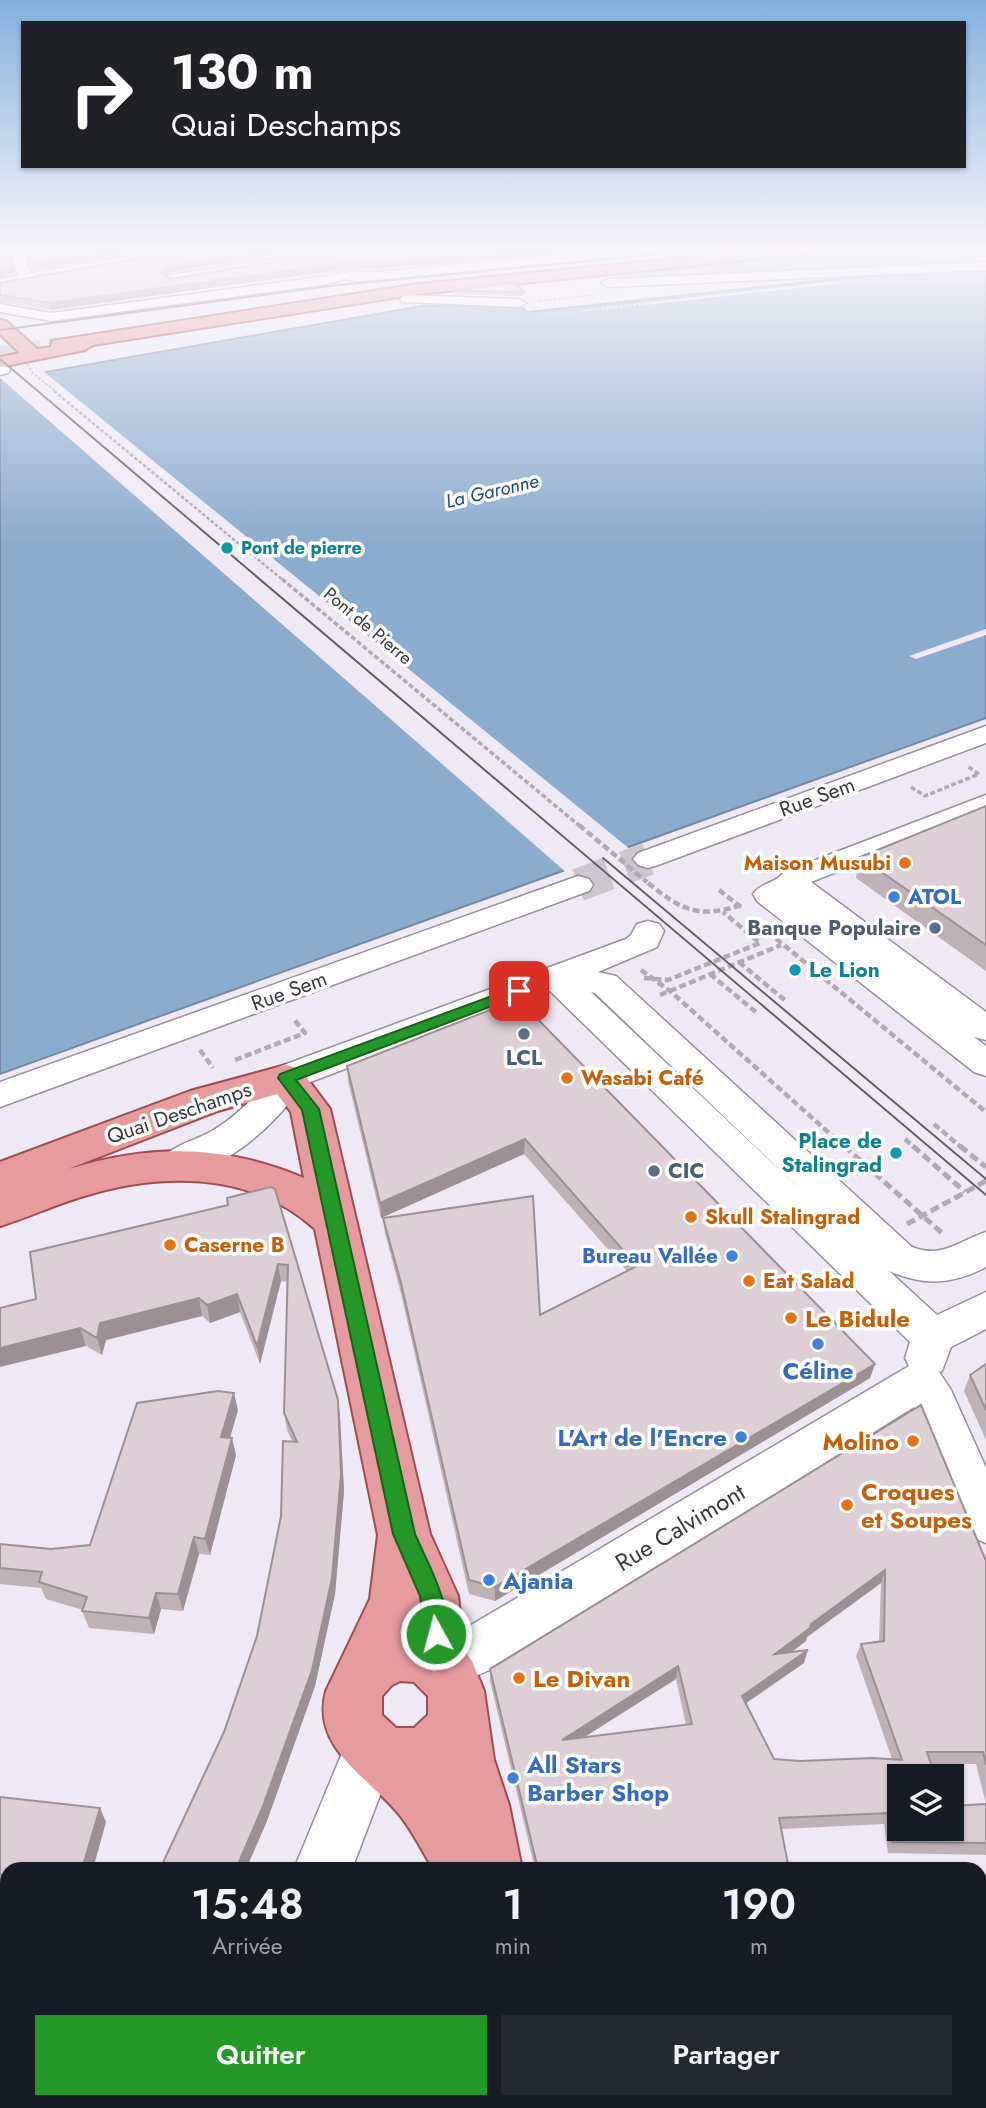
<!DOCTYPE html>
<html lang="fr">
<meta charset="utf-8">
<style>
body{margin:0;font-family:Jost,sans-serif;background:#242831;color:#f1f3f6;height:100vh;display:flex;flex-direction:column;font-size:26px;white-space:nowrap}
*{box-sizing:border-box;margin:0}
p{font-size:23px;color:#9ea1a6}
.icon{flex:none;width:38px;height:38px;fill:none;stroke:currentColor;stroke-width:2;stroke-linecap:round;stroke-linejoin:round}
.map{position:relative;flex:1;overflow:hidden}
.panel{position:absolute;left:0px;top:1862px;width:987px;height:247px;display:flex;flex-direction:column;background:#171b24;border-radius:21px 21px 0 0;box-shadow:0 2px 5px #0004}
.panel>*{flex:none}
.hud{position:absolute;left:21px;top:21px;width:945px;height:147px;border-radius:0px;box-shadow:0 2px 5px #0004;background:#202124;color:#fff;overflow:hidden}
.tools{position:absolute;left:887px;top:1764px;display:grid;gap:14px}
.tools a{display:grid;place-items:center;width:77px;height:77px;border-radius:0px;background:#171b24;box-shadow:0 2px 5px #0004;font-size:35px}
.pin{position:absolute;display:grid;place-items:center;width:60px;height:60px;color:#fff;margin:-30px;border-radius:14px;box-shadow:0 4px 10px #0006}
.me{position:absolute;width:77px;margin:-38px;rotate:353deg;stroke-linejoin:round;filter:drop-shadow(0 0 5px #0008)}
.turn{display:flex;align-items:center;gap:24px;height:147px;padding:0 35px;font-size:32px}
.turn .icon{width:91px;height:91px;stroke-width:2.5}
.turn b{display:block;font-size:49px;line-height:60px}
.eta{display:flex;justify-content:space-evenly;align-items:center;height:119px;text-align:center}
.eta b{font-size:42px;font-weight:600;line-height:49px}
.action{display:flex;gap:14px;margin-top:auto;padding:14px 35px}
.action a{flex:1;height:80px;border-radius:0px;background:#239828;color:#fff;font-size:28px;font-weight:600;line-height:80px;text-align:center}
.action a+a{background:#242831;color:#f1f3f6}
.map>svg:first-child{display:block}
</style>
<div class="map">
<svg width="986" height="2108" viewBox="0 0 986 2108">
<rect width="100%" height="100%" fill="#efe9f5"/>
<polygon fill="#acd2b7" points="875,247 938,247 950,254 965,254 979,262 821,268 817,265 804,265 807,269 699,273 697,270 679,271 681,274 599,277 592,273"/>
<polygon fill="#8caccf" stroke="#7489a3" stroke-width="2" points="986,268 986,718 0,1074 0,380 422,306 518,305 528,312 873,275"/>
<g fill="#efe9f5">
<polygon points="838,281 843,283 583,312 579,310"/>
<polygon points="42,369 43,371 631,850 568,874 0,378"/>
<polygon points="986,629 986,635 916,659 909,656"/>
</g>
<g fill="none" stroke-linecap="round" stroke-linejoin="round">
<polyline stroke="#cbc6d0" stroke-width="33" stroke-dasharray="33 17" stroke-linecap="butt" points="578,885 648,859"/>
<polyline stroke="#cbc6d0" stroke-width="17" stroke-dasharray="17 8" stroke-linecap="butt" points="0,355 58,345"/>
<g stroke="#96909b" stroke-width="3">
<g id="minor">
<polygon points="15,247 28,247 26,262 31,273 182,247 209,247 202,251 0,287 0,279 19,275 12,262"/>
<path d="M644 247H689L682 251 376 280 355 281 345 279 328 284 51 321 0 312V304L51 313 326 276C345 270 356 273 376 272Z"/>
<polygon points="323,251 330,255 328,258 171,283 164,279 171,275"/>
<polygon points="986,262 986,270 608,287 601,283 608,279"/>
<polygon points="407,295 519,299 526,303 519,307 402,302 400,299 402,296"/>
<polygon points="0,365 8,367 10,370 8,373 0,375"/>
<polygon points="986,726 986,743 658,865 648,868 638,865 633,859 638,853"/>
<path d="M986 795V813L811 882 986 1012V1040L974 1037 986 1046V1076L974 1072 757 901 753 894C761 882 776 884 784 872Z"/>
<polygon points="578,876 589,879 593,885 589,891 0,1107 0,1082"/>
<path d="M648 921 659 924 664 931 657 947 598 972 616 976 912 1247C941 1259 959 1241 986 1232V1267C952 1285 924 1286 889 1271L937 1315 986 1292V1329L951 1347 942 1371 939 1372 951 1390 986 1468V1543L969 1536 914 1407 502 1664C472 1678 449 1691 417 1678L409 1660 417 1642 435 1635 466 1628 909 1366 905 1358 910 1342 550 991 300 1086C281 1123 207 1186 165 1173L159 1163C169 1146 194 1141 210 1132 238 1116 257 1096 273 1069L626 939 631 935 637 924ZM591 992 595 993 806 1195Z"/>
<polygon points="371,1721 390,1729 398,1748 352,1869 294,1869 352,1729"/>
<polygon points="198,2102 262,2102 259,2108 195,2108"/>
</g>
</g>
<g stroke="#9f4d53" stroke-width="4">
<g id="major">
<polygon points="792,247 838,247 831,251 419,294 93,345 85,350 0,367 0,357 20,353 0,334 0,320 6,321 37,349 51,347 52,341 58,340 419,284"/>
<path d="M286 1065 300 1069 330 1109 430 1534 458 1596 464 1650 472 1661 484 1691 494 1760 509 1805 522 1869H433C423 1852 414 1834 402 1818 373 1779 310 1750 326 1691L370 1599 378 1535 315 1229C251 1171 160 1172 81 1197 54 1205 27 1218 0 1226V1162L190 1091ZM277 1094 291 1112 304 1178C223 1144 152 1144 68 1169L218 1111ZM400 1681 414 1682 428 1696V1715L414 1728H396L382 1715V1696L392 1685Z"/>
<polygon points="494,2102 564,2102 566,2108 496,2108"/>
</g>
</g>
<g stroke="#afaab3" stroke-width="2" stroke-dasharray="2.5 2" stroke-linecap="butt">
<polyline points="851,248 864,247"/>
<polyline points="540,301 594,295"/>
<polyline points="534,313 537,316 646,304"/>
</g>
<polyline stroke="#afaab3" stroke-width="3.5" stroke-dasharray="5 2.5" stroke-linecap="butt" points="911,787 925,796 979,774 967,766"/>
<g stroke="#afaab3" stroke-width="4.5" stroke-dasharray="7 3.5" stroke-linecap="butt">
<path d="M648 883C681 910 699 919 741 905"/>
<polyline points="719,890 741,907"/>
<polyline points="768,932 986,1112"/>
<polyline points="739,962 787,1002"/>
<polyline points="641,970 670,991 846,1148"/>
<polyline points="710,974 757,1013"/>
<polyline points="644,978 668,980 760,943 723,912"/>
<polyline points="660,995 781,945"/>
<polyline points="200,1050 213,1068"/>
<polyline points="235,1060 305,1033 293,1018"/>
<polyline points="934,1124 962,1148"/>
<polyline points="905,1139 915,1148"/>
</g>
<g stroke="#afaab3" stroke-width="5" stroke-dasharray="9 4.5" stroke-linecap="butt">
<polyline points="844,1146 943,1234"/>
<polyline points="913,1146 965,1192"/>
<polyline points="960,1146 986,1167"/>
<polyline points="907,1224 986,1181"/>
</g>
<use href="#minor" fill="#fff" fill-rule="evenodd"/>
<use href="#major" fill="#e69b9f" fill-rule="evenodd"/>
<g stroke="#646067" stroke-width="2">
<polyline points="0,330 330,286 730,247"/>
<polyline points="0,359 986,1195"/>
<polyline points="603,858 986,1179"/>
</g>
<polyline stroke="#afaab3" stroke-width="2" stroke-dasharray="2.5 2" stroke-linecap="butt" points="27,364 33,373 56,392"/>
<polyline stroke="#afaab3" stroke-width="2.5" stroke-dasharray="3.5 2" stroke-linecap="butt" points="54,391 284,581"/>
<polyline stroke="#afaab3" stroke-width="3.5" stroke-dasharray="5 2.5" stroke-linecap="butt" points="282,579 581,827"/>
<polyline stroke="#afaab3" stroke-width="4.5" stroke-dasharray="7 3.5" stroke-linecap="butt" points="579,825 647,882"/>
</g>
<g fill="#beb2b7" fill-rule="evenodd">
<polygon points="359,247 626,247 376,269 339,270 51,310 0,302 0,283 171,272 166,276 171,279 355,251 361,248"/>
<polygon points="513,283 524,295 513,296 455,294 454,290"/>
<polygon points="986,806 986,971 856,878 860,857"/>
<polygon points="518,999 875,1364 870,1378 495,1601 469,1594 402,1298 385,1233 383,1218 540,1315 627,1271 524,1154 381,1218 348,1081 347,1066"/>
<polygon points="271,1187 338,1400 340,1417 344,1491 335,1594 315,1686 267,1821 246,1869 160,1869 224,1732 257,1636 281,1516 292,1441 287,1430 284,1413 288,1282 281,1281 260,1364 240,1312 210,1323 202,1316 106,1340 102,1355 86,1346 36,1299 228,1205"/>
<polygon points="986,1364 986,1440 964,1391 970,1375"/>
<path d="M921 1405 986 1561V1855L888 1853 884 1824 781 1829 789 1869H535L490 1681V1669ZM881 1583 879 1641 861 1644 856 1656 892 1759 800 1761 774 1759 746 1703 804 1663 791 1652 806 1641 807 1637ZM676 1679 686 1725 584 1737ZM931 1764H976L986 1804 900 1829Z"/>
<polygon points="238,1410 230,1438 236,1455 210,1555 199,1554 183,1611 161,1609 154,1634 89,1628 82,1611 83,1610 46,1599 41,1588 0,1584 0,1544 51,1549 90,1545"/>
<polygon points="0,1797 106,1822 7,1869 7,1888 0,1887"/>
<rect x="980" y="1909" width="6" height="68"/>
<polygon points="91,2102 146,2102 144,2108 104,2108"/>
<polygon points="591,2102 980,2102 986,2108 592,2108"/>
</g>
<g fill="#9b9195">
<polygon points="11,247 14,247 9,261 8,255"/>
<polygon points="130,247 169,247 33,270 31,263"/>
<polygon points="286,247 325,247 171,272 162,280 161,273 170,266"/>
<polygon points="555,247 626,247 376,269 375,263"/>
<polygon points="338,264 339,270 51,310 50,303"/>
<polygon points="14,267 15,273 0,277 0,270"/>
<polygon points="524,291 524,295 513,296 513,292"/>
<polygon points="525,1139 524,1154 381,1218 380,1203"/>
<polygon points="278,1264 281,1281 260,1364 257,1346"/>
<polygon points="237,1294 240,1312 210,1323 207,1305"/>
<polygon points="199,1298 202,1316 106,1340 102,1355 97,1338 100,1323"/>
<polygon points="80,1328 86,1346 0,1367 0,1348"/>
<polygon points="875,1364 870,1378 495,1601 495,1587"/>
<polygon points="234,1393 238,1410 225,1454 221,1437"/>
<polygon points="338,1400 340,1417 344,1491 335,1594 315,1686 267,1821 246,1869 236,1869"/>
<polygon points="232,1438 236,1455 210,1555 205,1539"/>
<polygon points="194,1537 199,1554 183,1611 178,1594"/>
<polygon points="885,1570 881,1583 807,1637 811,1624"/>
<polygon points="156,1593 161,1609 154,1634 149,1618"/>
<polygon points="810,1628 806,1641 772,1667 775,1654"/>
<polygon points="808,1650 804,1663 739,1708 742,1696"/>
<polygon points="678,1666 676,1679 561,1752 562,1740"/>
<polygon points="100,1808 106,1822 93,1869 82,1869"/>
<polygon points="7,2002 7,2018 2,2037 0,2035 0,2027"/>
<polygon points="135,2102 146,2102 144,2108 132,2108"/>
</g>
<g fill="#ddcfd5" stroke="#9b9195" stroke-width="2" fill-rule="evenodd">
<polygon points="0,247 11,247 8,255 14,267 0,270"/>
<polygon points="28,247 130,247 31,263 27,255"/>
<polygon points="203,247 286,247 170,266 161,273 171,279 339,251 355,251 363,247 555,247 375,263 338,264 50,303 0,295 0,283"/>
<polygon points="513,283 524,291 513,292 454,290"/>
<polygon points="986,806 986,945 860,857"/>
<polygon points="518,999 875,1364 495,1587 469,1580 401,1283 383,1218 533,1196 540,1315 637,1266 525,1139 380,1203 347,1066"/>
<polygon points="271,1187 275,1189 338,1400 341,1474 332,1578 312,1670 263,1806 236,1869 160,1869 224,1732 257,1636 281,1516 283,1441 297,1442 284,1413 288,1265 278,1264 257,1346 237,1294 207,1305 199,1298 100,1323 97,1338 80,1328 0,1348 0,1308 36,1299 30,1252 228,1205 227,1198"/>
<polygon points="986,1364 986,1410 970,1375"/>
<polygon points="218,1391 234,1393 221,1437 232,1438 205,1539 194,1537 178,1594 156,1593 149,1618 82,1611 87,1597 39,1582 42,1572 0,1568 0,1544 51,1549 90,1545 137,1403"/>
<path d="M921 1405 986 1561V1765L983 1752H927L935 1776H900V1829H952V1806L986 1804V1843L893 1842 889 1813 779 1818 789 1869H538L490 1669ZM885 1570 884 1641 861 1644 902 1760 873 1758 800 1761 774 1759 742 1696 808 1650 775 1654 810 1628 811 1624ZM678 1666 692 1724 562 1740Z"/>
<polygon points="0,1797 100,1808 82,1869 7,1869 7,1875 0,1875"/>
<rect x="980" y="1909" width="6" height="58"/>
<polygon points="0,1990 7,1991 7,2002 0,2027"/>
<polygon points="980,2022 986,2022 986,2108 596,2108 594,2102 980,2102"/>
<polygon points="105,2102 135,2102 132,2108 118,2108"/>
<polygon points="315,2102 473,2102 474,2108 313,2108"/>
</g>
<linearGradient id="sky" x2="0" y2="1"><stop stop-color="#83b1de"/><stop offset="0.46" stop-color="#f8f5fa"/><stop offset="1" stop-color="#f8f5fa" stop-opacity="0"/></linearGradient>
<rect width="986" height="542" fill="url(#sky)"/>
<path fill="#239828" stroke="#17631a" stroke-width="2" d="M519 986 527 991 524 994 296 1080 319 1109 415 1534C427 1562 456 1612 444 1642L436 1645 427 1642 420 1596 393 1534 302 1110 278 1078 280 1074Z"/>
<g fill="#0f9aa8" stroke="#fff" stroke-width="2.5">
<circle cx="227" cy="548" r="7"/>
<circle cx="795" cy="970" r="7"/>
<circle cx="896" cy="1153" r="7"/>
</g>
<g fill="#e8710a" stroke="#fff" stroke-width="2.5">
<circle cx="905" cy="863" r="7"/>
<circle cx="567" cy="1078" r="7"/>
<circle cx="691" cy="1217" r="7"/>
<circle cx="170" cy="1245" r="7"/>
<circle cx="749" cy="1281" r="7"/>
<circle cx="791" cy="1318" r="7"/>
<circle cx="913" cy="1441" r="7"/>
<circle cx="847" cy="1505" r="7"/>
<circle cx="519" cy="1678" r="7"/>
</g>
<g fill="#3f7fe0" stroke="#fff" stroke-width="2.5">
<circle cx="894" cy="897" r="7"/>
<circle cx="732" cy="1256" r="7"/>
<circle cx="818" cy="1344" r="7"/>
<circle cx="741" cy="1437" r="7"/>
<circle cx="489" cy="1580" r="7"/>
<circle cx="513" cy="1778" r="7"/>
</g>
<g fill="#5c6f8a" stroke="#fff" stroke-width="2.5">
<circle cx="935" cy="928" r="7"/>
<circle cx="524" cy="1034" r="7"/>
<circle cx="654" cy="1171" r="7"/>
</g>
<g text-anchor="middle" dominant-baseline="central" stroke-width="7" stroke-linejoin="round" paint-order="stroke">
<g font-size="18" font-weight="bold" fill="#0d838f" stroke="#fff" text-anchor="start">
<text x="241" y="548">Pont de pierre</text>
</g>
<g font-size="18" fill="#3b383d" stroke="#fff">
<text transform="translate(368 626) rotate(40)">Pont de Pierre</text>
</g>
<g font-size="19" font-style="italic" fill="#204e7c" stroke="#fff">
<text transform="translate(492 491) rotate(-13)">La Garonne</text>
</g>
<g font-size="21" fill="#3b383d" stroke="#fff">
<text transform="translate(817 797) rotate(-20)">Rue Sem</text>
<text transform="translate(289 991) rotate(-20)">Rue Sem</text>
<text transform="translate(179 1113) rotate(-19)">Quai Deschamps</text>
</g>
<g font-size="21" font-weight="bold" fill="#c56008" stroke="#fff" text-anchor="start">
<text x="891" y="863" text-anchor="end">Maison Musubi</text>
<text x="581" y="1078">Wasabi Café</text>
<text x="705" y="1217">Skull Stalingrad</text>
<text x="184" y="1245">Caserne B</text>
<text x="763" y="1281">Eat Salad</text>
</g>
<g font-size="21" font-weight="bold" fill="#366cbe" stroke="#fff" text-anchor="start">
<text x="908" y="897">ATOL</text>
<text x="718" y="1256" text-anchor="end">Bureau Vallée</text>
</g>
<g font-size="21" font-weight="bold" fill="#4e5e75" stroke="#fff" text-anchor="end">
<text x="921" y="928">Banque Populaire</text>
<text x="524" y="1058" text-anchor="middle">LCL</text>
<text x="668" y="1171" text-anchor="start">CIC</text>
</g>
<g font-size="21" font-weight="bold" fill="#0d838f" stroke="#fff" text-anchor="start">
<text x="809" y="970">Le Lion</text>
<text x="882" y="1141" text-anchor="end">Place de<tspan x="882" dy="24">Stalingrad</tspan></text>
</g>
<g font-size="24" font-weight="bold" fill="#c56008" stroke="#fff" text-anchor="start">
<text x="805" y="1318">Le Bidule</text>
<text x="899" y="1441" text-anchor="end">Molino</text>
<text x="861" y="1491">Croques<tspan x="861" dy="28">et Soupes</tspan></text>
<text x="533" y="1678">Le Divan</text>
</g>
<g font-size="24" font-weight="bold" fill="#366cbe" stroke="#fff" text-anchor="start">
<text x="818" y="1370" text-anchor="middle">Céline</text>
<text x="727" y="1437" text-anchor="end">L'Art de l'Encre</text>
<text x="503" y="1580">Ajania</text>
<text x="527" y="1764">All Stars<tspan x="527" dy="28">Barber Shop</tspan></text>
</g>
<g font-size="24" fill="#3b383d" stroke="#fff">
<text transform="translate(680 1527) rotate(-31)">Rue Calvimont</text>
</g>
</g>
</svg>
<div class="tools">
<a><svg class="icon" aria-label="layers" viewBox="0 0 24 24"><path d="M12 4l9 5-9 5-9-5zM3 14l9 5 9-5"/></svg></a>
</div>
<div class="pin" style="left:519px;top:991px;background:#d93025"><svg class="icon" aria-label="arrive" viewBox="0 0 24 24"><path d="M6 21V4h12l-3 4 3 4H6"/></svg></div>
<svg class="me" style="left:436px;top:1634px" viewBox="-20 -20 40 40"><circle r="17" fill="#239828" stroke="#fff" stroke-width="3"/><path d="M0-11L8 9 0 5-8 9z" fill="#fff"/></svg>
<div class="hud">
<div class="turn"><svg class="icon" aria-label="right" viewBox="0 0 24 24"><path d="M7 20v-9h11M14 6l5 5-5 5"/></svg><div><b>130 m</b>Quai Deschamps</div></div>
</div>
<section class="panel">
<div class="eta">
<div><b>15:48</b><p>Arrivée</p></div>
<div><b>1</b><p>min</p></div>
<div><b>190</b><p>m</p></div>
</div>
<div class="action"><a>Quitter</a><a>Partager</a></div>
</section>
</div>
